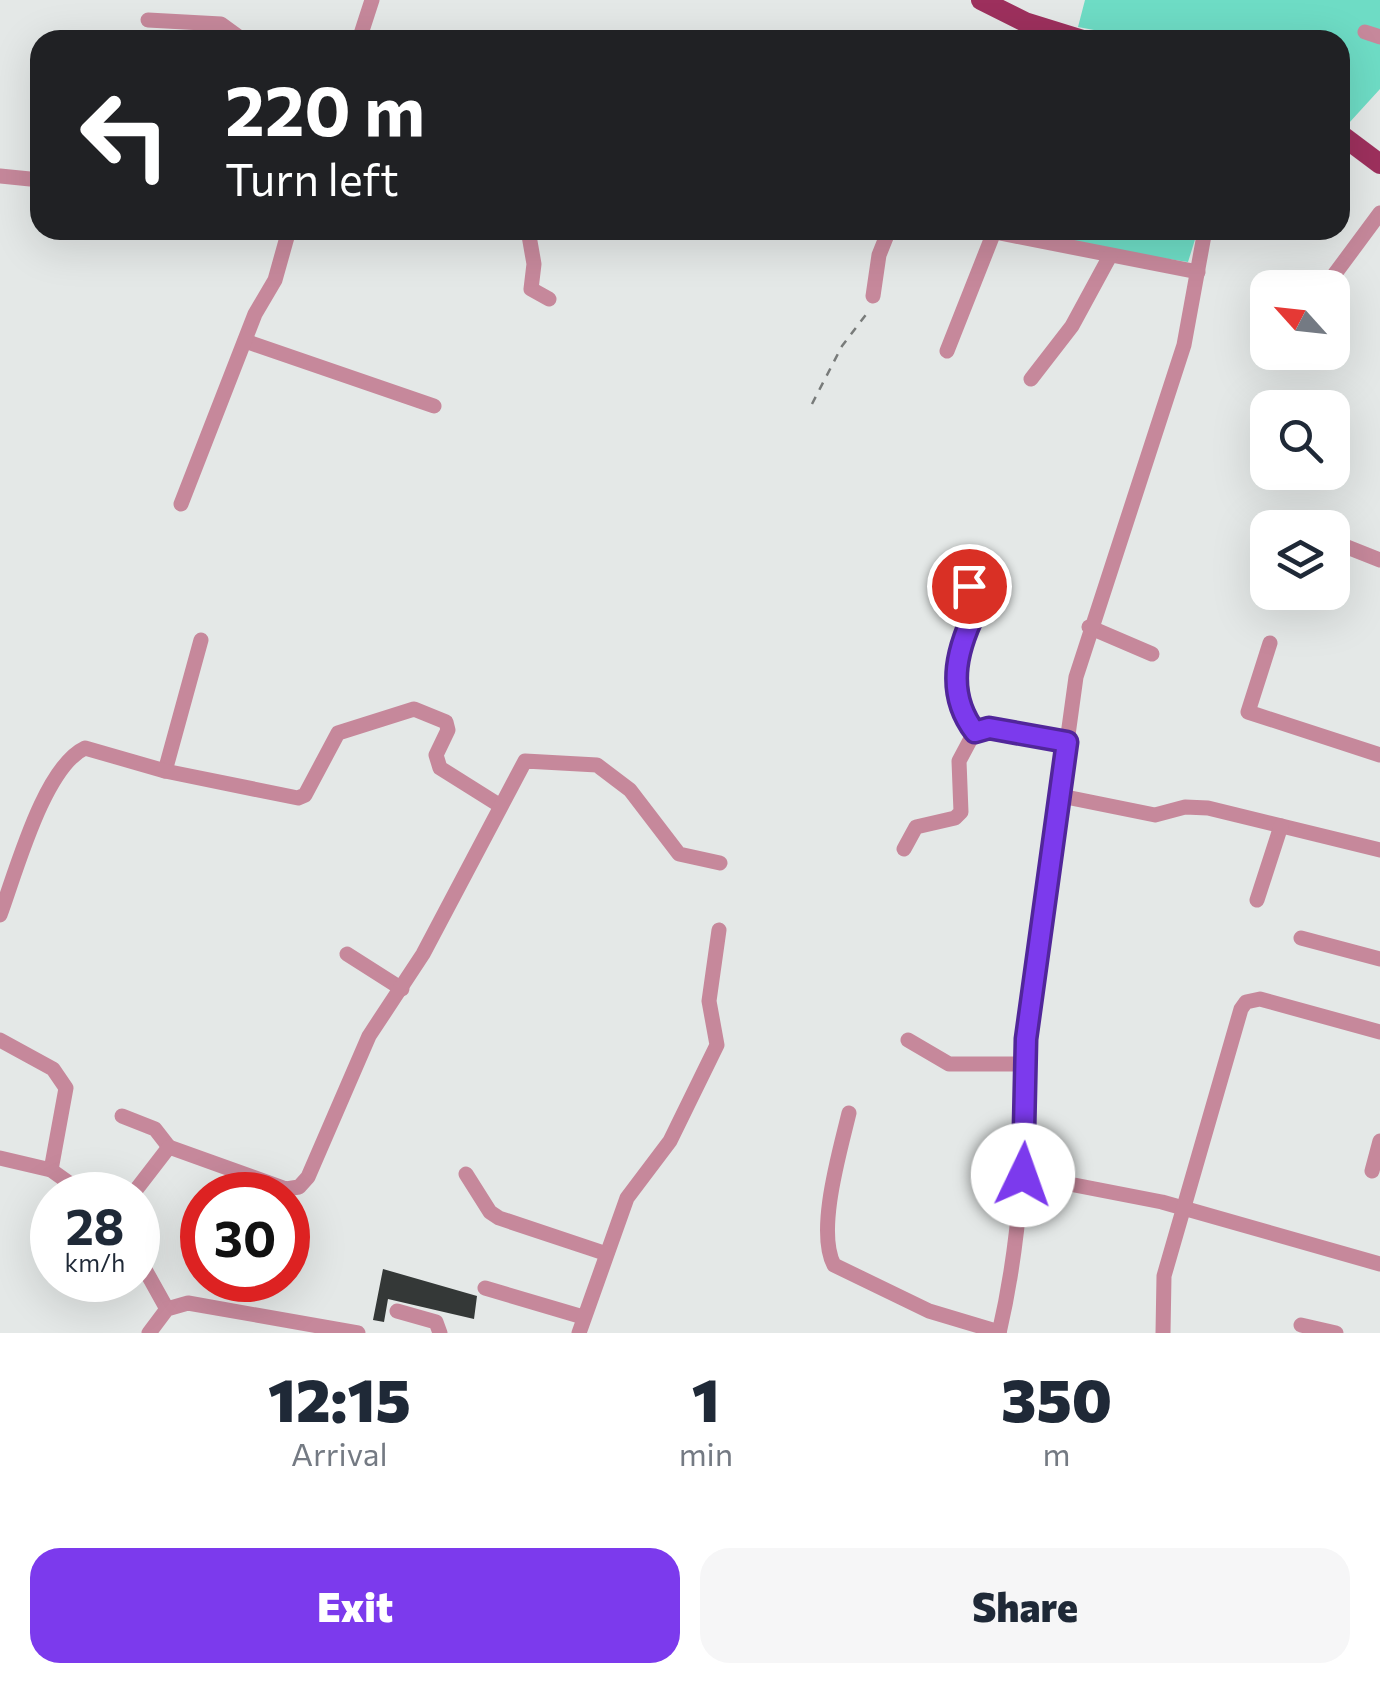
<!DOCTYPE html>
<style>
body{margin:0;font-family:Commissioner,sans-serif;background:#f6f6f7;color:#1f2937;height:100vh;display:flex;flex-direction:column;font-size:38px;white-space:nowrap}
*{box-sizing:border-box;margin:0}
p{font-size:32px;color:#747a83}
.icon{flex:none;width:55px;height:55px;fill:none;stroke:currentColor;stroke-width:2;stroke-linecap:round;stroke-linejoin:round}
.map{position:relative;height:1333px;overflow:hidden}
.drawer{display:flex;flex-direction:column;background:#fff;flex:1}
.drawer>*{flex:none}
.banner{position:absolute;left:30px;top:30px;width:1320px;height:210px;border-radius:30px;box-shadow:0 10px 40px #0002;background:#202124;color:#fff;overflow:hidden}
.needle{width:65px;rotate:297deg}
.controls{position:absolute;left:1250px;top:270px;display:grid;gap:20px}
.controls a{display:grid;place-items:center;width:100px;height:100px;border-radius:20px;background:#fff;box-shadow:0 10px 40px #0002;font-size:50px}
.speed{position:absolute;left:30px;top:1172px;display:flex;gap:20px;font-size:50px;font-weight:700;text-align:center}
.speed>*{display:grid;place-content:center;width:130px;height:130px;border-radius:50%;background:#fff;box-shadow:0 10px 40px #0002;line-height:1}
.speed small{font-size:25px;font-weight:400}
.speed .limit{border:15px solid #d22;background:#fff;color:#111}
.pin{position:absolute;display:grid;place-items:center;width:85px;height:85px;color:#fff;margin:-42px;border:5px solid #fff;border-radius:50%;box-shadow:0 2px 10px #0007}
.me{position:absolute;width:110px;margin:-55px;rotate:3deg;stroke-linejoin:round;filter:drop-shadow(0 0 8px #0008)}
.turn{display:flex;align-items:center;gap:35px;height:210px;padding:0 30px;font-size:45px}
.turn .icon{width:130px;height:130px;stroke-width:2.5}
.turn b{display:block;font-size:70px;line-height:85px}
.eta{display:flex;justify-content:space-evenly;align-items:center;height:170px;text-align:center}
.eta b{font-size:60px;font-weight:800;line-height:70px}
.primary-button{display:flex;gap:20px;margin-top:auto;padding:20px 30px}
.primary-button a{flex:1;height:115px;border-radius:30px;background:#7c3aed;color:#fff;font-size:40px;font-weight:800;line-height:115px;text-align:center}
.primary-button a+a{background:#f6f6f7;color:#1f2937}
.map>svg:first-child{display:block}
</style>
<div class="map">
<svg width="1380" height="1333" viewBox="0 0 1380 1333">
<rect width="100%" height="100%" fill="#e4e8e7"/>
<g fill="#6edcc5">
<polygon points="1085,0 1380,0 1380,89 1349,123 1340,118 1340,40 1147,40 1078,27"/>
<polygon points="1076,230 1198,230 1188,262 1069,244"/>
</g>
<polygon fill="#343837" points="383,1269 477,1296 474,1319 388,1299 384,1322 373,1320"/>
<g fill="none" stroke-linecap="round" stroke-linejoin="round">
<polyline stroke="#787b7a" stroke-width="2.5" stroke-dasharray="8 8" stroke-linecap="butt" points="812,404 842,346 868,312"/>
<g stroke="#c6889b" stroke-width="15">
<polyline points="148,20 221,24 243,40"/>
<polyline points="1365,32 1380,37"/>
<polyline points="359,40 372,0"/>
<polyline points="0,176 40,180"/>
<polyline points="528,230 534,264 531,289 549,299"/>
<polyline points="985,230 1198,272"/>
<polyline points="1334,275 1380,213"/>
<polyline points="873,296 879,255 889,230"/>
<polyline points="245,341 434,406"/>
<polyline points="947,351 994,232"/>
<polyline points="1031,379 1072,326 1110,256"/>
<polyline points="181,504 255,314 275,280 289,230"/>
<polyline points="1332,541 1380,560"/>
<path d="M969 586 979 595C980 608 970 619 964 632 950 663 954 704 975 731"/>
<polyline points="1089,627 1152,654"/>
<polyline points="1270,643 1248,712 1380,755"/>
<polyline points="165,771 201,640"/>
<polyline points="1061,796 1155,815 1185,807 1208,808 1380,850"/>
<polyline points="904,849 916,827 955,818 961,812 959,761 975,731 989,728 1067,742"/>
<polyline points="1257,900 1281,826"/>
<path d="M0 915C16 872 44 767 85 748L165 771 298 798 305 795 338 733 414 709 446 722 448 730 436 755 440 768 499 805"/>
<polyline points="1301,938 1380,959"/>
<polyline points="347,954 402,989"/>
<polyline points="0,1040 53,1069 66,1088 51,1170"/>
<polyline points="908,1040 949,1064 1027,1064"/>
<path d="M849 1113C840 1151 816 1231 834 1265L929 1311 999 1332"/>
<polyline points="122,1116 155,1129 169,1147"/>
<polyline points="0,1158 51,1170 86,1195"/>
<polyline points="1372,1171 1380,1141"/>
<polyline points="466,1174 490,1212 499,1218 604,1253"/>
<polyline points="1023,1175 1162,1202 1380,1264"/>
<polyline points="132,1195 169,1147 286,1189 299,1187 308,1177 369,1036 423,954 525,761 597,765 630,790 679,854 720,863"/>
<polyline points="138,1257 167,1309"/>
<polyline points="485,1288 583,1317"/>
<polyline points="397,1311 436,1322 440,1333"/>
<polyline points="1301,1325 1336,1333"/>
<polyline points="149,1333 167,1309 188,1303 358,1333"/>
<polyline points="579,1333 627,1198 670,1141 717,1045 709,1001 719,930"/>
<path d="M999 1333C1022 1235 1025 1139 1026 1039L1076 677 1184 345 1205 230"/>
<polyline points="1163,1333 1164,1276 1241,1009 1246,1002 1260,999 1380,1032"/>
</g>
<g stroke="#9d305d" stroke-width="20">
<polyline points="981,0 1025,22 1083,40"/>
<polyline points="1340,134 1380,164"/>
</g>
</g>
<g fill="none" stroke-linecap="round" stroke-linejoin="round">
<g stroke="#51269a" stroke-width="25">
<path id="route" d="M969 586 979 595 980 602C958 644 943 690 975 732L989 728 1067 742 1026 1039 1023 1175"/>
</g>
<use href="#route" stroke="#7c3aed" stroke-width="18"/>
</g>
</svg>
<div class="controls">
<a><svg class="needle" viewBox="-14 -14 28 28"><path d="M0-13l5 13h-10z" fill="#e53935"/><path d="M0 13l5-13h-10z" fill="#747a83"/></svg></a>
<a><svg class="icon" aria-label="search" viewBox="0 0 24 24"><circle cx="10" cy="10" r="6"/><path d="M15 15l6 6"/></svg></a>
<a><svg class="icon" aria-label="layers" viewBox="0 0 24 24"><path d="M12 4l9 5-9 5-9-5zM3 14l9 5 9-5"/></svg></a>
</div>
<div class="speed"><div>28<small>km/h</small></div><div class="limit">30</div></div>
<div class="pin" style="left:969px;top:586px;background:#d93025"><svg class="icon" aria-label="arrive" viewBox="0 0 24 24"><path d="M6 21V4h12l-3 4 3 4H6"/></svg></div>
<svg class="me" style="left:1023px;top:1175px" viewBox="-20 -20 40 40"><circle r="19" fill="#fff"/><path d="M0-13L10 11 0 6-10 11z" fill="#7c3aed"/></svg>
<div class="banner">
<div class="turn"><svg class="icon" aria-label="left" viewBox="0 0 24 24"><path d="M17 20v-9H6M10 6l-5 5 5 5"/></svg><div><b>220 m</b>Turn left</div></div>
</div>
</div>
<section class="drawer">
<div class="eta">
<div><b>12:15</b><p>Arrival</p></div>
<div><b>1</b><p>min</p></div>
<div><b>350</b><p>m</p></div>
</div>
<div class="primary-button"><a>Exit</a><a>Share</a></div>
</section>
